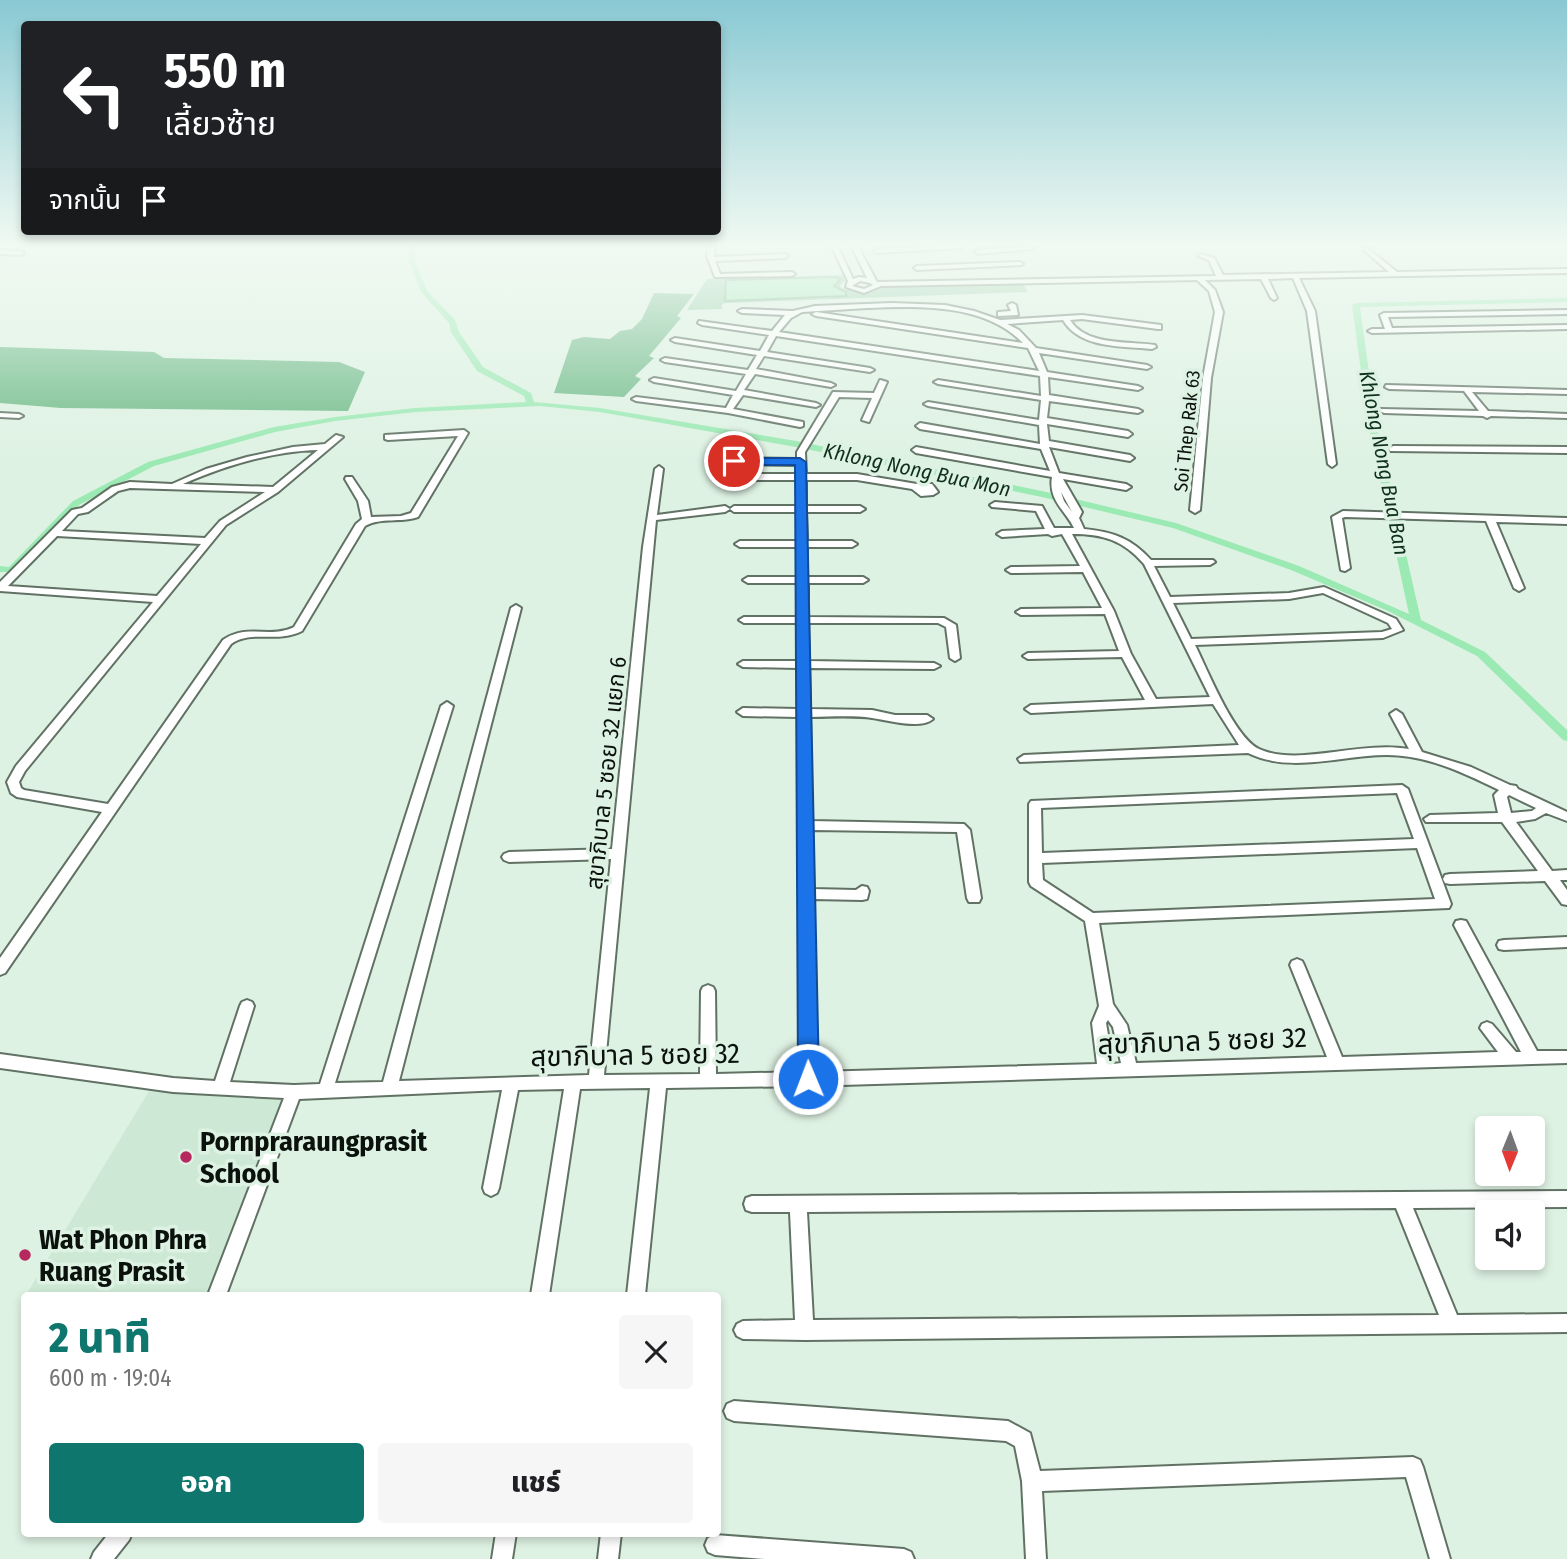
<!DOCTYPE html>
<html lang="th">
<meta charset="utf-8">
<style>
body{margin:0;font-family:"Fira Sans Condensed","Noto Sans Thai",sans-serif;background:#f6f6f6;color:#202124;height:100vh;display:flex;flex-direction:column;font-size:26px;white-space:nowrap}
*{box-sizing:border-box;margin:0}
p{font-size:23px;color:#757577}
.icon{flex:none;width:38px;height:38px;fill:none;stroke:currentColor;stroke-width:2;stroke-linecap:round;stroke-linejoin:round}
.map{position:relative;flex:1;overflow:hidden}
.drawer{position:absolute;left:21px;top:1292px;width:700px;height:245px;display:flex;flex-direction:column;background:#fff;border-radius:7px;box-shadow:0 4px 10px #0003}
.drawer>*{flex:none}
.guide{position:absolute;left:21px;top:21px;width:700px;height:214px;border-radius:7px;box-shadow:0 4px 10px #0003;background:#202124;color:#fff;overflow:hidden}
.needle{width:46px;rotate:181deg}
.controls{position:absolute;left:1475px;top:1116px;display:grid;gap:14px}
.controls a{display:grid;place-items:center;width:70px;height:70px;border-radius:7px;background:#fff;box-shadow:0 4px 10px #0003;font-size:35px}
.pin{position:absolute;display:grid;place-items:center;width:60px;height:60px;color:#fff;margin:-30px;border:4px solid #fff;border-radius:50%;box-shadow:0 2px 7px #0007}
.me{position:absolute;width:77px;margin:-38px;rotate:359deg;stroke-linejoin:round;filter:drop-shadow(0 0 5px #0008)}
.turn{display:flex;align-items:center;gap:24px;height:147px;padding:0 28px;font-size:32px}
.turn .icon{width:91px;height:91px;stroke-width:2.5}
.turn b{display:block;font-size:49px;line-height:60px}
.then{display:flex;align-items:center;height:66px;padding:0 28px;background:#0003;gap:14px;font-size:26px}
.round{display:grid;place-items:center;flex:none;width:74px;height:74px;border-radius:7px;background:#f6f6f6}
.overview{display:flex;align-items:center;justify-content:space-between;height:119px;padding:0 28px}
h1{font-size:42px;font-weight:800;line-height:52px;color:#0f766e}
.cta{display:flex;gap:14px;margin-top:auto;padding:14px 28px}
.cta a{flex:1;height:80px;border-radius:7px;background:#0f766e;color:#fff;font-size:28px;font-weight:800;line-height:80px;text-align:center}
.cta a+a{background:#f6f6f6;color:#202124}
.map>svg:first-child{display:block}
</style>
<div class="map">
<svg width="1567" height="1559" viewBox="0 0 1567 1559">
<rect width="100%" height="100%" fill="#def2e3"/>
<polygon fill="#cde8d4" points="149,1091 285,1100 210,1295 26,1295"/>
<path fill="#93cba3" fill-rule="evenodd" d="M844 275 847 280 840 285 841 288 859 292 886 287 1023 284 1028 292 727 303 722 304V309L687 310 707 279ZM839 278 833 298 725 301 726 280Z"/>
<g fill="#6cb986">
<polygon points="654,293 694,294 677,316 681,318 649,356 654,358 635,376 641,379 624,397 554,393 572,340 584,337 610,339 620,331 632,329 642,319"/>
<polygon points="0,347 154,352 164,358 339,362 365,372 348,411 61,408 0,403"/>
</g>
<polygon fill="#9be9b3" stroke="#70a881" stroke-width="2" points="835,277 841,279 834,286 846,292 846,296 725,301 726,280"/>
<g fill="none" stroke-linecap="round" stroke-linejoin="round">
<polygon fill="#9be9b3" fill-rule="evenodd" points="409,243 415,243 415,261 427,291 455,320 459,332 483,367 531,393 534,402 600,408 796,441 1042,491 1176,523 1299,566 1409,614 1368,423 1352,305 1356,303 1567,298 1567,302 1360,307 1376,423 1421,620 1485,652 1567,730 1567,741 1563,740 1477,656 1388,611 1291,570 1173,528 1042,497 796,447 600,412 540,406 415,412 335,421 275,432 154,466 79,505 15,572 0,572 0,566 9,567 73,501 148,462 274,427 335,417 415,408 526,402 524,396 477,371 451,332 449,323 421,292 409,261"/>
<g stroke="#617265" stroke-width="4">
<g id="minor">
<polygon points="709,243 715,243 714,257 785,254 788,256 785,258 715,261 720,274 792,272 795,274 792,276 715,277 707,256"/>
<path d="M830 243H836L853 279 859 277 867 278 850 243H856L877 282 1216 276 1209 260 1198 256 1201 254 1214 258 1223 275 1389 272 1364 250V248L1366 247 1397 272 1567 269V273L1299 278 1315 311 1336 464 1332 467 1328 464 1307 311 1293 278 1268 279 1277 298 1274 300 1271 298 1261 279 1205 280 1215 290 1223 312 1211 378 1200 510 1195 513 1190 510 1203 378 1215 312 1209 291 1197 280 881 286 864 293 846 287 848 281ZM860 281 870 283 873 285 864 289 852 286Z"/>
<polygon points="960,245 963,247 962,248 877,253 874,251 877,249"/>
<polygon points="1031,246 1034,248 1033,249 978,254 975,252 978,250"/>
<polygon points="0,250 21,251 24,253 21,255 0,254"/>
<polygon points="1020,262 1023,264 1022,265 917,270 914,268 917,266"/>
<path d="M892 303 945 305 974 311 1000 320 1082 315 1161 325V329H1158L1082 319 1070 320C1086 346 1128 341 1155 345L1156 347 1152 349C1123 346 1080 349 1063 320L1007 324 1019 330 1036 348 1147 365 1151 367 1147 369 1039 353 1047 372 1138 386 1142 388 1138 390 1048 377 1049 395 1138 409 1142 411 1138 413 1049 401 1047 418 1128 431 1132 434 1128 437 1047 424 1049 441 1130 455 1134 458 1130 461 1049 447 1059 473 1126 484 1131 487 1126 490 1063 479 1082 512 1079 518 1084 529C1113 532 1131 538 1151 560H1213L1215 562 1210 565 1154 566 1170 597 1289 593 1324 587 1396 619 1403 630 1383 638 1195 645C1208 671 1234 737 1259 749 1281 759 1310 755 1334 752 1358 749 1384 745 1409 749L1390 714 1396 710 1402 714 1422 752 1471 767 1510 785 1516 786 1518 789 1567 812V821L1546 813 1535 819 1516 822 1552 871 1567 870V880H1560L1567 890V905L1562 904 1545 881 1450 884 1445 883 1443 879 1445 875 1450 874 1538 871 1502 822H1426L1424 819 1430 815 1498 813 1494 795 1499 790C1464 773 1427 755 1387 755 1341 755 1291 774 1248 753L1020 762 1018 759 1024 755 1239 745 1213 704 1031 713 1025 709 1031 705 1145 700 1122 657 1028 659 1023 656 1028 653 1119 651 1105 614 1021 615 1016 612 1021 609 1102 608 1083 572 1011 573 1006 570 1011 567 1080 566 1062 534 1052 536 1048 534 1002 537 997 534 1002 531 1045 529 1036 511 992 507 990 505 995 502 1042 506 1054 528H1074C1065 510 1048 500 1052 477L916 453 912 450 916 447 1050 471 1041 449 920 429 916 426 920 423 1040 444 1039 425 928 406 924 404 928 402 1039 420 1041 400 938 384 934 382 938 380 1041 396 1040 376 776 336 767 352 870 368 874 370 870 372 764 356 756 369 831 383 835 385 831 387 755 374 744 390 816 403 820 405 816 407 743 395 733 409 803 422V426L800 427 728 413 636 401 632 399 636 397 726 408 733 395 654 382 650 380 654 378 736 391 746 374 665 362 661 360 665 358 748 370 757 355 675 342 671 340 675 338 760 351 769 335 702 325 698 323 699 321 772 331 785 315 742 313 738 311 742 309 793 311 815 306ZM867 308C918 306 984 303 1023 343L816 312 812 314 816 316 1028 348 1039 371 779 332 791 318 802 312ZM1061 492 1072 512 1064 501ZM1072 534C1103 534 1123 540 1144 564L1210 697 1156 699 1131 654 1114 611ZM1323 593 1388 623 1392 629 1382 632 1191 639 1173 603 1289 599ZM1509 795 1536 808 1532 811 1511 813 1507 797Z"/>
<polygon points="1012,303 1016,305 1018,315 998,316 998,312 1011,311 1008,305"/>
<polygon points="1567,310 1567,314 1388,317 1392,328 1567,325 1567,329 1372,333 1368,331 1372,329 1385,329 1380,315 1384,313"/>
<path d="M880 380 887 382 869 422 862 420 872 398 839 397 805 452 806 474H857L917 484H932L938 492 933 495 921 496 912 489 857 480H806V506H860L865 509 860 512H806L807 541H852L857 544 852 547H807V577H863L868 580 863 583H808V617L944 618 956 625 960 658 955 661 950 658 946 627 938 623H808L809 661 934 663 940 666 934 669 809 668 810 709 872 710 895 715H927L933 719C920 730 888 720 872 718 852 715 830 717 810 717L811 821 964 824 970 830 981 898 979 902H969L967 898 957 832 812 830 813 889 856 890 862 886 867 887 869 891 867 899 862 900 813 899 816 1072 1097 1064 1092 1023 1099 1006 1085 921 1031 886 1029 882V804L1031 801 1402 785 1408 789 1451 904 1449 908 1099 923 1113 1004 1127 1025 1136 1063 1327 1057 1290 965 1292 961 1297 959 1302 961 1304 965 1342 1057 1498 1052 1480 1028 1482 1024 1487 1022 1492 1024 1516 1052H1521L1454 925 1456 921 1461 920 1466 921 1537 1051H1567V1063L808 1086 666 1088 645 1295H627L650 1088 580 1089 549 1295H531L564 1089 518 1090 499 1188 497 1193 491 1196 485 1193 483 1188 502 1090 299 1099 226 1295H208L284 1098 173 1092 0 1068V1054L173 1078 215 1081 240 1006 242 1002 247 1000 252 1002 254 1006 230 1082 294 1085 320 1084 441 706 447 702 453 706 335 1083 383 1082 511 608 516 605 521 608 399 1081 589 1075 611 859 509 862 504 860 502 857 504 854 509 852 612 849 643 547 655 469 659 466 663 469 657 515 725 506 730 509 734 506H797V480H733L729 477 733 474H797V465L734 464 730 461 734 458 797 459V452L833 392 874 393ZM730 509 734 512H797V541H740L735 544 740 547H797V577H748L743 580 748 583H797L798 617H744L739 620 744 623H798V661H743L738 664 743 667 798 668V709L743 708 737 712 743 716 798 717 800 1072 716 1074 715 991 713 987 708 985 703 987 701 991 700 1074 604 1075 656 520 725 512ZM1397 793 1414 839 1042 853 1041 808ZM1417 848 1435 899 1093 913 1043 880 1042 863ZM1108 1020 1113 1027 1121 1063 1113 1064 1106 1023Z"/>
<polygon points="1386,385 1567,390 1567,394 1472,392 1488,411 1567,414 1567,418 1491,416 1487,418 1483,416 1384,413 1380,411 1381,409 1479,411 1464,391 1389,389 1385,387"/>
<polygon points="0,413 19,414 23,416 19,418 0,417"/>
<path d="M464 430 468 433 418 517C401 523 381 517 365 526L302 631C276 644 253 629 231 644L5 973 0 975V958L102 812 17 797 11 793 7 782 16 766 153 602 0 591V582L72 510 82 508 112 487 130 482 172 484 206 469 247 457 293 447 325 444 336 435 343 437 278 492 226 525 25 771 19 782 21 788 24 790 108 804 223 640C247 623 270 639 294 627L356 524 362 519 358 501 345 479 346 477H352L368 501 371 517 401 516 411 513 458 436 388 440 385 439V435ZM318 450 273 487 183 484C224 466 273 451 318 450ZM130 488 265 492 220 521 205 538 62 531 78 514 88 512 118 491ZM57 536 201 544 157 596 8 586Z"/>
<polygon points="1393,446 1567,447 1567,453 1390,451 1389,449"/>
<polygon points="1343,511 1567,518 1567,524 1496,522 1524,588 1519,591 1514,588 1486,521 1345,517 1342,518 1350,568 1345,571 1341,570 1332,517"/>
<polygon points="1567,937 1567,947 1504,950 1499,949 1497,945 1499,941 1504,940"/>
<path d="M1567 1191V1207L1413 1208 1457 1315 1567 1314V1332L805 1340 743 1339 737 1336 734 1330 737 1324 743 1321 795 1320 790 1212H752L746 1210 744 1204 746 1198 752 1196ZM1396 1208 1439 1315 813 1320 807 1212Z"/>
<polygon points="734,1401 1008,1421 1030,1433 1040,1471 1413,1457 1420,1460 1423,1467 1450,1559 1430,1559 1406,1477 1042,1491 1046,1559 1026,1559 1022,1481 1015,1446 1006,1441 734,1421 727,1418 724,1411 727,1404"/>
<polygon points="109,1533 132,1533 129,1540 114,1559 91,1559 94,1552"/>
<polygon points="496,1533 516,1533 512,1559 492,1559"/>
<polygon points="601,1533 621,1533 618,1559 598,1559"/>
<polygon points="715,1535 904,1549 911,1552 914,1559 765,1559 715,1555 708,1552 705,1545 708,1538"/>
</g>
</g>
<use href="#minor" fill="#fff" fill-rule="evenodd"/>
</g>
<linearGradient id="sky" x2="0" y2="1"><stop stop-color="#89c9d3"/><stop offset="0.53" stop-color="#f0f9f2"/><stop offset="1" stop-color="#f0f9f2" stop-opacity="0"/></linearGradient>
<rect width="1567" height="461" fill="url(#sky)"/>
<polygon fill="#1a73e8" stroke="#114b97" stroke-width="2" points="800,458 806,462 819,1079 816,1085 808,1088 801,1085 798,1079 795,465 734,465 729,461 734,458"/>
<g fill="#b6295e" stroke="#def2e3" stroke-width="2.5">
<circle cx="186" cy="1157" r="7"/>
<circle cx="25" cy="1255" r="7"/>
</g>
<g text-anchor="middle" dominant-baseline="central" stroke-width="7" stroke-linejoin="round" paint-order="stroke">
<g font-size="19" fill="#0b120d" stroke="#def2e3">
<text transform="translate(1187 431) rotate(-84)">Soi Thep Rak 63</text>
</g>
<g font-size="21" font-style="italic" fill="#0f311c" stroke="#def2e3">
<text transform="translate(1384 463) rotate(79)">Khlong Nong Bua Ban</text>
<text transform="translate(917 470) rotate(12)">Khlong Nong Bua Mon</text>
</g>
<g font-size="23" fill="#0b120d" stroke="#def2e3">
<text transform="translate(606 773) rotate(-84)">สุขาภิบาล 5 ซอย 32 แยก 6</text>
</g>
<g font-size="28" fill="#0b120d" stroke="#def2e3">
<text transform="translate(1202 1041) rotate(-2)">สุขาภิบาล 5 ซอย 32</text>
<text transform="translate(635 1055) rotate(-1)">สุขาภิบาล 5 ซอย 32</text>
</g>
<g font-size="28" font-weight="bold" fill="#0b120d" stroke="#def2e3" text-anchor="start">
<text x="200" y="1141">Pornpraraungprasit<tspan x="200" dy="32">School</tspan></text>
<text x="39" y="1239">Wat Phon Phra<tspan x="39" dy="32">Ruang Prasit</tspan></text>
</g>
</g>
</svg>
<div class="controls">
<a><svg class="needle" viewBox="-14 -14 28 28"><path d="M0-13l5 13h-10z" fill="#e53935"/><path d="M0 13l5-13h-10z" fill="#757577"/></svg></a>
<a><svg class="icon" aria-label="sound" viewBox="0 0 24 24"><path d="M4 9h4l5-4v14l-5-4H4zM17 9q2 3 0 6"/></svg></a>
</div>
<div class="pin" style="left:734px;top:461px;background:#d93025"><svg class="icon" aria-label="arrive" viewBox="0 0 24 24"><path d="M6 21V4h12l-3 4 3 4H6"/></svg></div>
<svg class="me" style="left:808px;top:1079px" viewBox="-20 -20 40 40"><circle r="17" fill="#1a73e8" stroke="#fff" stroke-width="3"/><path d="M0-11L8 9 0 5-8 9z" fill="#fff"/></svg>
<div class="guide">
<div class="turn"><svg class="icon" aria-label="left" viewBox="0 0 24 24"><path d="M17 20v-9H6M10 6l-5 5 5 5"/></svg><div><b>550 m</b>เลี้ยวซ้าย</div></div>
<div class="then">จากนั้น<svg class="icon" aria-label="arrive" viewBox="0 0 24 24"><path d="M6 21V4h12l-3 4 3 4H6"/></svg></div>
</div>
<section class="drawer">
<div class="overview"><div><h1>2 นาที</h1><p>600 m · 19:04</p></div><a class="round"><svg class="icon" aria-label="close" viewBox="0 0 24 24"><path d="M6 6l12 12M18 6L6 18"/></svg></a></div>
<div class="cta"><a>ออก</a><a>แชร์</a></div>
</section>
</div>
